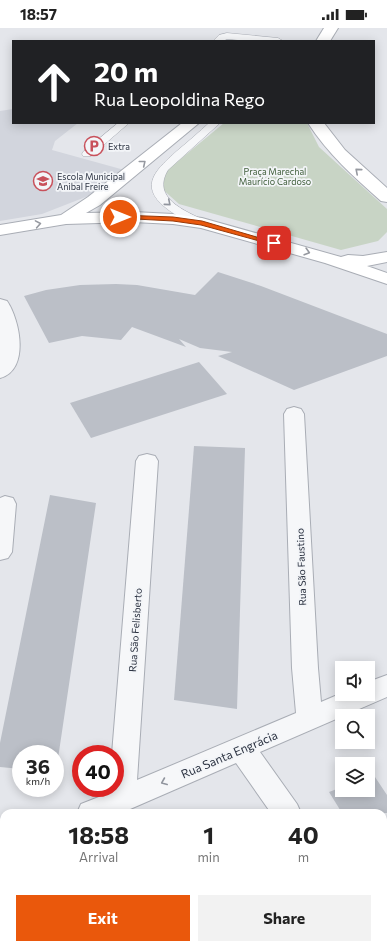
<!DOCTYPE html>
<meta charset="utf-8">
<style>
body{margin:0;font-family:Commissioner,sans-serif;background:#f2f2f2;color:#222;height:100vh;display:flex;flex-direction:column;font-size:15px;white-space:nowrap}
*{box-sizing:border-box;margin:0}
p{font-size:13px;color:#767676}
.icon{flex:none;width:22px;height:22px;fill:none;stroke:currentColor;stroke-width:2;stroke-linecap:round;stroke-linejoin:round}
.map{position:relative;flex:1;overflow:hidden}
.details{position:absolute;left:0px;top:781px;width:387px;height:140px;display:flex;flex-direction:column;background:#fff;border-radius:12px 12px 0 0;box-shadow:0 2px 10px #0003}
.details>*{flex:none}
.guide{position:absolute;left:12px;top:12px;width:363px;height:84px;border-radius:0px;box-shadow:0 2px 10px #0003;background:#202124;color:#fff;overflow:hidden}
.fabs{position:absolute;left:335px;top:633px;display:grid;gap:8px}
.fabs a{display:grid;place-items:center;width:40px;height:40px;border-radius:0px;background:#fff;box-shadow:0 2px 10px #0003;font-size:20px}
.speed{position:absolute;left:12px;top:717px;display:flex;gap:8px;font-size:20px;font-weight:700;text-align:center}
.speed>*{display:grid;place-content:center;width:52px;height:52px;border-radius:50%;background:#fff;box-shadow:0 2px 10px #0003;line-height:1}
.speed small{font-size:10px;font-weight:400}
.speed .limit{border:6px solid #d22;background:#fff;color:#111}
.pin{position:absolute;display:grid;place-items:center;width:34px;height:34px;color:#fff;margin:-17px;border-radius:8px;box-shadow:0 2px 6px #0006}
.me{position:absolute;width:44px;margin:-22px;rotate:90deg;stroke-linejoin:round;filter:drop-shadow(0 0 3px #0008)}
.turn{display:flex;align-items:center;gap:14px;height:84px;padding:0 16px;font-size:18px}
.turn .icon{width:52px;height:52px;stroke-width:2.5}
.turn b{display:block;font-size:28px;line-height:34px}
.eta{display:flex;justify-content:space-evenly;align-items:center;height:68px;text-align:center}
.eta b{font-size:24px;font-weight:700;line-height:28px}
.cta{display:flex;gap:8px;margin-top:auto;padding:8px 16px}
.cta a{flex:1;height:46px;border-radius:0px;background:#ea580c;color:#fff;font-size:16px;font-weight:700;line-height:46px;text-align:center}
.cta a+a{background:#f2f2f2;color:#222}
.status{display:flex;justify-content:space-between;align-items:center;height:28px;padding:0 20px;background:#fff;direction:ltr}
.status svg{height:11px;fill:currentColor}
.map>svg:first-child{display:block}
</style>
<div class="status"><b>18:57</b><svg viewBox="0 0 49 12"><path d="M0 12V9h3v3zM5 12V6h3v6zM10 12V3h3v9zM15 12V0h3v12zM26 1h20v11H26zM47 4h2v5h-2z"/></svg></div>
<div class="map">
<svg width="387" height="921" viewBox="0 0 387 921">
<rect width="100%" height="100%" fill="#e4e6eb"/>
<polygon fill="#d2d5dd" points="13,81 13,95 78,95 55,113 52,122 128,143 101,163 42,186 0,193 0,83"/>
<polygon fill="#c8d4c5" points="224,95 307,95 319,119 387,181 387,204 378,213 341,222 179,176 161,160 166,143"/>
<g fill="#bbbfc7">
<polygon points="218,244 261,258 387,306 387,328 294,362 218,328 232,324 200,320 179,311 186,319 132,299 121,312 82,308 49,315 24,268 46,262 80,257 116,256 137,257 195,267"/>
<polygon points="199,334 227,366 91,410 70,375"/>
<polygon points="194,418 245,420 237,681 174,672"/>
<polygon points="50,467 96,475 56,744 55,726 21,726 21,741 0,739 0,715"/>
<polygon points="373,746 387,767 387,785 342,785 329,764 342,759 342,762 368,762 368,748"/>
</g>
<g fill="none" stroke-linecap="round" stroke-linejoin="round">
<g stroke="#a9adb5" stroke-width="1">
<g id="lane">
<polygon points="227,5 278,10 283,13 249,13 227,11 223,13 213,13 219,7"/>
<polygon points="118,95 129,95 91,128 83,128 82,126 83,124"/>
<path d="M209 95H220L168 142C151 170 185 183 206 193L208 195 206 197 202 198C190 195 176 188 166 180 137 157 158 140 178 122 189 113 199 104 209 95Z"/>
</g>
</g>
<g stroke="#a9adb5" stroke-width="2">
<g id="street">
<path d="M0 271 7 273C20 292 30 342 0 350Z"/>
<polygon points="294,379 301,381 304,386 318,640 321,674 342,665 368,666 368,654 387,647 387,669 260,724 297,776 301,785 271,785 236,735 121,785 77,785 81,776 109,765 109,760 115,760 115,726 112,726 136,433 139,428 147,426 155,428 158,433 137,752 296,685 292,640 284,386 287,381"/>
<polygon points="5,468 13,470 16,476 12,524 8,530 0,532 0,470"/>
<polygon points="4,809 4,836 0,837 0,811"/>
<polygon points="0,892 4,893 4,917 19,917 17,921 0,921"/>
<polygon points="383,904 387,906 387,921 365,921 363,917 383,917"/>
</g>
</g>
<g stroke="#a9adb5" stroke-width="2">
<g id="secondary">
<polygon points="324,0 338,0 330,13 316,13"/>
<polygon points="182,95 199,95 100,177 86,185 133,184 173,186 202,190 341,229 348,227 363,228 387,224 387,234 367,238 387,245 387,256 325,235 201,200 173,196 133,194 66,196 0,207 0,197 61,187 88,169"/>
<path d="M308 95H324L345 122 387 160V174L381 173C354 149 328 126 308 95Z"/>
</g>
</g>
<use href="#lane" fill="#f6f7f9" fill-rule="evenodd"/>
<use href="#street" fill="#f6f7f9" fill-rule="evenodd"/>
<use href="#secondary" fill="#fff" fill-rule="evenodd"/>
</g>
<defs><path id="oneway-chevron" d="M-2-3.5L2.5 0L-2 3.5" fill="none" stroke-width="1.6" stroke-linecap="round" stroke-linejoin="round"/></defs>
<g stroke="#9699a0">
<use href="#oneway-chevron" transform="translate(143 135) rotate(-39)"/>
<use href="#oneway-chevron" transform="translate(358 143) rotate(-139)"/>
<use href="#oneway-chevron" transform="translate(38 196) rotate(-10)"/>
<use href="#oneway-chevron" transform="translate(307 224) rotate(16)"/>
</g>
<g stroke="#91959e">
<use href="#oneway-chevron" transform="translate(168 175) rotate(40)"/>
<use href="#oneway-chevron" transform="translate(164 754) rotate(157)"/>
</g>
<polygon fill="#ea580c" stroke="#983908" points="120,187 173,189 202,193 277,215 274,217 201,197 173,193 117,190 116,189"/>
<defs>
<g id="parking-ring" transform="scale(1)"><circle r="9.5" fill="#f3f5f8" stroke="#c8515b" stroke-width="1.5"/><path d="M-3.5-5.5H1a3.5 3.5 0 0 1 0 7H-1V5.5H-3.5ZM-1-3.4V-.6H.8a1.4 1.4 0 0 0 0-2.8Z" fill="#c8515b"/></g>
<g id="school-ring" transform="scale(1)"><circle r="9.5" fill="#f3f5f8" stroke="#c8515b" stroke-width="1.5"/><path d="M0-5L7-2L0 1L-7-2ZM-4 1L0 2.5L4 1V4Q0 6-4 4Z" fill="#c8515b"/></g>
</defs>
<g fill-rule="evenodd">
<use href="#parking-ring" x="94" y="118"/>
<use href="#school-ring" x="43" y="153"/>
</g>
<g text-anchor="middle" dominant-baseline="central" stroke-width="3.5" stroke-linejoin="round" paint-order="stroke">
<g font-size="9" fill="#2c3342" stroke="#f3f5f8" text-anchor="start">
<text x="108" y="118">Extra</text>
<text x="57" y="148">Escola Municipal<tspan x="57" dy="10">Anibal Freire</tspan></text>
</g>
<g font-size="9" fill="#3f5d3a" stroke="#f3f5f8">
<text x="275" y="143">Praça Marechal<tspan x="275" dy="10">Maurício Cardoso</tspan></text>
</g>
<g font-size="10" fill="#2c3342" stroke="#f3f5f8">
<text transform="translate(301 539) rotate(-92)">Rua São Faustino</text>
<text transform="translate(135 602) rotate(-86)">Rua São Felisberto</text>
</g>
<g font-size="12" fill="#2c3342" stroke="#f3f5f8">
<text transform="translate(229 726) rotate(-23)">Rua Santa Engrácia</text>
</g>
</g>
</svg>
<div class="fabs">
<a><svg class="icon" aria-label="sound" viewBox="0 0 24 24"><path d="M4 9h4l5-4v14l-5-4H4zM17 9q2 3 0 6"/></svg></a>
<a><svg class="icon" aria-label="search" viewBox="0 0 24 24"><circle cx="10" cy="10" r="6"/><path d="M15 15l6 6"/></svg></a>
<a><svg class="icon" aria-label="layers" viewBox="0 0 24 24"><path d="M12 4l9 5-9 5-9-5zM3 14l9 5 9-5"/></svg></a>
</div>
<div class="speed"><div>36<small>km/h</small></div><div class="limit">40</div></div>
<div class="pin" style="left:274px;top:215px;background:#d93025"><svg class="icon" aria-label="arrive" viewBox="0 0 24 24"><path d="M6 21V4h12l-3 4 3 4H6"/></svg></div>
<svg class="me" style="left:120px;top:189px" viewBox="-20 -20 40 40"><circle r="17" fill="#ea580c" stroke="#fff" stroke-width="3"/><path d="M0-11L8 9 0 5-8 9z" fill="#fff"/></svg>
<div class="guide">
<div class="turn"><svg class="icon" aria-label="ahead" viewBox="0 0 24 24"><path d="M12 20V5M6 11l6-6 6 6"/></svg><div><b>20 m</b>Rua Leopoldina Rego</div></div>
</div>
<section class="details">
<div class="eta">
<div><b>18:58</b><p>Arrival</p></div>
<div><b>1</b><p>min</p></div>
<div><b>40</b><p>m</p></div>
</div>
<div class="cta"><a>Exit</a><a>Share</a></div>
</section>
</div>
